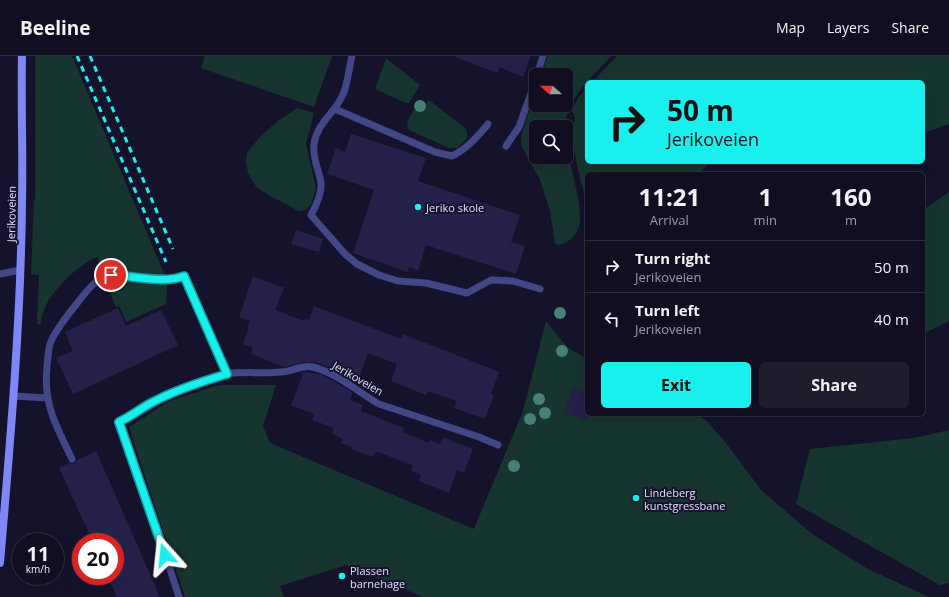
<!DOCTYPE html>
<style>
body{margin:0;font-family:"Open Sans",sans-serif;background:#1e1c2d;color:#f1f3f6;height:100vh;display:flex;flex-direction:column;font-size:15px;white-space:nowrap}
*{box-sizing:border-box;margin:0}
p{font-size:13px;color:#9c9ca5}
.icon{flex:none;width:22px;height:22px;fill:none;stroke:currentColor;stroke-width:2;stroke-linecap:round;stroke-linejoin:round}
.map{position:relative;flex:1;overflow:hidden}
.sheet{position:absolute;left:585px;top:116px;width:340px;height:244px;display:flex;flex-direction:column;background:#100e20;border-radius:6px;box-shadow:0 4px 16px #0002,0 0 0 1px #302e3e}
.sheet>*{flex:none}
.top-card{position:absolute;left:585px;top:24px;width:340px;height:84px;border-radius:6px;box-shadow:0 4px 16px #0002,0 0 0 1px #302e3e;background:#19f0ed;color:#111;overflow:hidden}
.needle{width:26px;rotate:291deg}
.fabs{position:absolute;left:529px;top:12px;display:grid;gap:8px}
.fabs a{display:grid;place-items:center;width:44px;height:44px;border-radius:6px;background:#100e20;box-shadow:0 4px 16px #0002,0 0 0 1px #302e3e;font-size:20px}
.speed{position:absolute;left:12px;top:477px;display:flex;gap:8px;font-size:20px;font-weight:700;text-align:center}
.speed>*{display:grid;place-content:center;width:52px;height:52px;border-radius:50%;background:#100e20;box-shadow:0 4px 16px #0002,0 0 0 1px #302e3e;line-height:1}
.speed small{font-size:10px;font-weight:400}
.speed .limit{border:6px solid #d22;background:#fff;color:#111}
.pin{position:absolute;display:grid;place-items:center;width:34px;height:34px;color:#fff;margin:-17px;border:2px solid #fff;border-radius:50%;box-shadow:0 1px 4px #0007}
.me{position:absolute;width:44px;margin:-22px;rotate:342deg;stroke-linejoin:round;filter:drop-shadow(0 0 3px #0008)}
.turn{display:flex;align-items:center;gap:14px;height:84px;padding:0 16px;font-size:18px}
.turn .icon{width:52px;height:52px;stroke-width:2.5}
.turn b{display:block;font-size:28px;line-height:34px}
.eta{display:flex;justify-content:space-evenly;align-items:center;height:68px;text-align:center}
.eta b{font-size:24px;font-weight:700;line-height:28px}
.button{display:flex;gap:8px;margin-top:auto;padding:8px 16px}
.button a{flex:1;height:46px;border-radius:6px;background:#19f0ed;color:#111;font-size:16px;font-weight:700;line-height:46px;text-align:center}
.button a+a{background:#1e1c2d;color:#f1f3f6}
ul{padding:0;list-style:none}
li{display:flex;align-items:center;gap:12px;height:52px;padding:0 16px;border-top:1px solid #302e3e}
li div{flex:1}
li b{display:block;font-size:15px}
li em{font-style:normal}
header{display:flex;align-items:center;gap:24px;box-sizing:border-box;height:56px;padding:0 20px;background:#100e20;border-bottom:1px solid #302e3e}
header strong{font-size:19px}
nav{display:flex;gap:22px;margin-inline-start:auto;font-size:14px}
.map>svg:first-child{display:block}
</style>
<header>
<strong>Beeline</strong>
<nav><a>Map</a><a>Layers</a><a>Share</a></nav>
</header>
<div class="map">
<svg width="949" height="541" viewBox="0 0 949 541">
<rect width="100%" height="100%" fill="#15132b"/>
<g fill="#173530">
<path d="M35 0H72L163 215 167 227 166 248 126 266 119 250 116 251 99 214 98 201C80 207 61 227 50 242 45 249 42 260 40 269L37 268 39 219 31 218 34 144 35 143Z"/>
<polygon points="205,0 332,0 314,51 201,12"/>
<path d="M548 0H611C594 19 565 44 565 71H536V101H566V90C570 110 582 147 580 166 578 179 569 187 558 189L555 187 550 155 540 124 522 91 521 80 536 35V49H566V19H541Z"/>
<polygon points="617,0 949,0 949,68 923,77 923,26 592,26"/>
<polygon points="386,2 420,29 409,47 406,47 375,33"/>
<path d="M587 32V106H710L699 118H587V148C580 121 569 88 575 61L572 55 578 42Z"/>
<path d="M429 44 466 73C470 82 464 86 457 92H449L409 74C404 68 411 59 414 53L419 55 421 54Z"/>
<polygon points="298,52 314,57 306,88 316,133 311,149 305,154 299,155 274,142 257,132 248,117 246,106 247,97 260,81 279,64"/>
<polygon points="949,136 949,265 923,278 923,154"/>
<polygon points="546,265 567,291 587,303 587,358 697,358 707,365 729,391 761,434 812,478 868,513 929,541 423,541 346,509 280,530 284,541 185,541 129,371 170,345 220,329 276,329 263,370 270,387 474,473 523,355"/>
<polygon points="949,374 949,527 940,529 796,448 810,393 914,382"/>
</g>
<g fill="#25214b">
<polygon points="456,0 531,0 523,21 500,11 497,17 456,1"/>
<polygon points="351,78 426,102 418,125 520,159 511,186 525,190 516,218 426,189 418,215 409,211 408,216 353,197 374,134 327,118 336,92 345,96"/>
<polygon points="296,174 323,183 319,196 291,188"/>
<polygon points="253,220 284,232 275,254 304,265 305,263 309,264 314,250 401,283 403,278 499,316 491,338 494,339 485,363 454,352 457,345 428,335 426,339 391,325 397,308 368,297 357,328 333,313 315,306 304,306 284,311 251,298 253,292 243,288 249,272 247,271 250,265 239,261"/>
<polygon points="118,252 126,270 161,254 178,289 73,338 56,302 73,295 65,276"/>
<polygon points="305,316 320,318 344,331 353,337 350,344 363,349 361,355 404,372 403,376 429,387 430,384 440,388 443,381 473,393 464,417 457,414 449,437 419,425 421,419 411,415 413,410 376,395 373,401 351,393 352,391 341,387 343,383 332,378 334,372 312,364 314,358 291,349 303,318 300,317"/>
<polygon points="574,330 587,336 587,365 564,356"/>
<polygon points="96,395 160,541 117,541 108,520 115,520 115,486 93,486 59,412 69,407 74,408 77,404"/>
</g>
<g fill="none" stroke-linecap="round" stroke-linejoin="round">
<g stroke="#424787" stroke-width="7">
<path d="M352 0C349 12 348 25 344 36 337 56 317 66 314 88 312 102 319 114 321 127 322 138 316 150 311 159L345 198 357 208 379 219 398 225 426 227 467 237 491 224 513 225 540 233"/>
<polyline points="537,19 543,0"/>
<path d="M335 53 435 96 452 100C467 93 477 81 488 68"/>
<polyline points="506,90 519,71 536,23"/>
<polyline points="0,218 20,214"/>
<polyline points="14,340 47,342"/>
<path d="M72 403C56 369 43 349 47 310 48 303 48 295 50 288 54 276 67 260 75 250 85 237 94 223 111 219L177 223 185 220 227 318"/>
<path d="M179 541 152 457 119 366C130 361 139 353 150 347 173 334 200 324 226 318 244 315 263 318 281 316 292 316 302 308 313 311 337 317 358 336 379 348L479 381 498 389"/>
</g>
<path stroke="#7d88f6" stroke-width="8" d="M0 507C10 387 21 266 22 145 23 97 21 48 22 0"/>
<g stroke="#19f0ed" stroke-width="3" stroke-dasharray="6 5" stroke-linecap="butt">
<polyline points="77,0 166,206"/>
<polyline points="90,0 173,193"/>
</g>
</g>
<g fill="#468076">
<circle cx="420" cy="50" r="6"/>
<circle cx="560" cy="257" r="6"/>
<circle cx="562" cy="295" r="6"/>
<circle cx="539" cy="343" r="6"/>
<circle cx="545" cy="357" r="6"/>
<circle cx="530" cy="363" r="6"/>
<circle cx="514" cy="410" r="6"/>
</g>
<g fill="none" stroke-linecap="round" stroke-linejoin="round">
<g stroke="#109c9a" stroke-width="10">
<path id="route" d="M111 219C133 220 165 228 184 220L227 318C200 326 175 334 151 347 140 353 130 361 119 366L165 499"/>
</g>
<use href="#route" stroke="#19f0ed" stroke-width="7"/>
</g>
<g fill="#19f0ed" stroke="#15132b" stroke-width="1.5">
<circle cx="418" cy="151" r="4"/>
<circle cx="636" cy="442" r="4"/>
<circle cx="342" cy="520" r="4"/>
</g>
<g text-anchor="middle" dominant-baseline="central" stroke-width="4" stroke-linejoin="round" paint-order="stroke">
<g font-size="11" fill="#e0e0fd" stroke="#15132b" text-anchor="start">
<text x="426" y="151">Jeriko skole</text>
<text x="644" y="436">Lindeberg<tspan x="644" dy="13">kunstgressbane</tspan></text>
<text x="350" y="514">Plassen<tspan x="350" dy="13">barnehage</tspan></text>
</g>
<g font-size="11" fill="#e0e0fd" stroke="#15132b">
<text transform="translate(11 158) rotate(-89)">Jerikoveien</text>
<text transform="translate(358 322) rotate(30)">Jerikoveien</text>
</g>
</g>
</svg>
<div class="fabs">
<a><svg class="needle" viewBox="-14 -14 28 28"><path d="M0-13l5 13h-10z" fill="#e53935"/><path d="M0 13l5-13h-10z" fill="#9c9ca5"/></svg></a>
<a><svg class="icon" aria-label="search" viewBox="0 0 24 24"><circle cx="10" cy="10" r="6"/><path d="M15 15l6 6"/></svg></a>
</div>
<div class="speed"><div>11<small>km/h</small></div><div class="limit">20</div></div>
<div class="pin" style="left:111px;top:219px;background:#d93025"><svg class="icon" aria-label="arrive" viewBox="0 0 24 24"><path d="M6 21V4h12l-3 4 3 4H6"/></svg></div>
<svg class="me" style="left:165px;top:499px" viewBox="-20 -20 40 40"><path d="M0-17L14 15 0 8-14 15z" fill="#19f0ed" stroke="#fff" stroke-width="4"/></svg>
<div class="top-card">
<div class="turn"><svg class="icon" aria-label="right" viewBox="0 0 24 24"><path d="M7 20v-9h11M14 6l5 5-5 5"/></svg><div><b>50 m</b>Jerikoveien</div></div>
</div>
<section class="sheet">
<div class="eta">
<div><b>11:21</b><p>Arrival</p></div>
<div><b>1</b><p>min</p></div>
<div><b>160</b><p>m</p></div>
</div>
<ul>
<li><svg class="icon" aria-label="right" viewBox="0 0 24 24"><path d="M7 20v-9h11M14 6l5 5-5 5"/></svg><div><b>Turn right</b><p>Jerikoveien</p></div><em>50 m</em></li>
<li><svg class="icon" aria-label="left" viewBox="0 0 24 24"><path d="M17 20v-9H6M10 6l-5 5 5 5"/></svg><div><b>Turn left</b><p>Jerikoveien</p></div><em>40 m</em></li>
</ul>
<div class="button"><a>Exit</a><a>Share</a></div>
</section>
</div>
